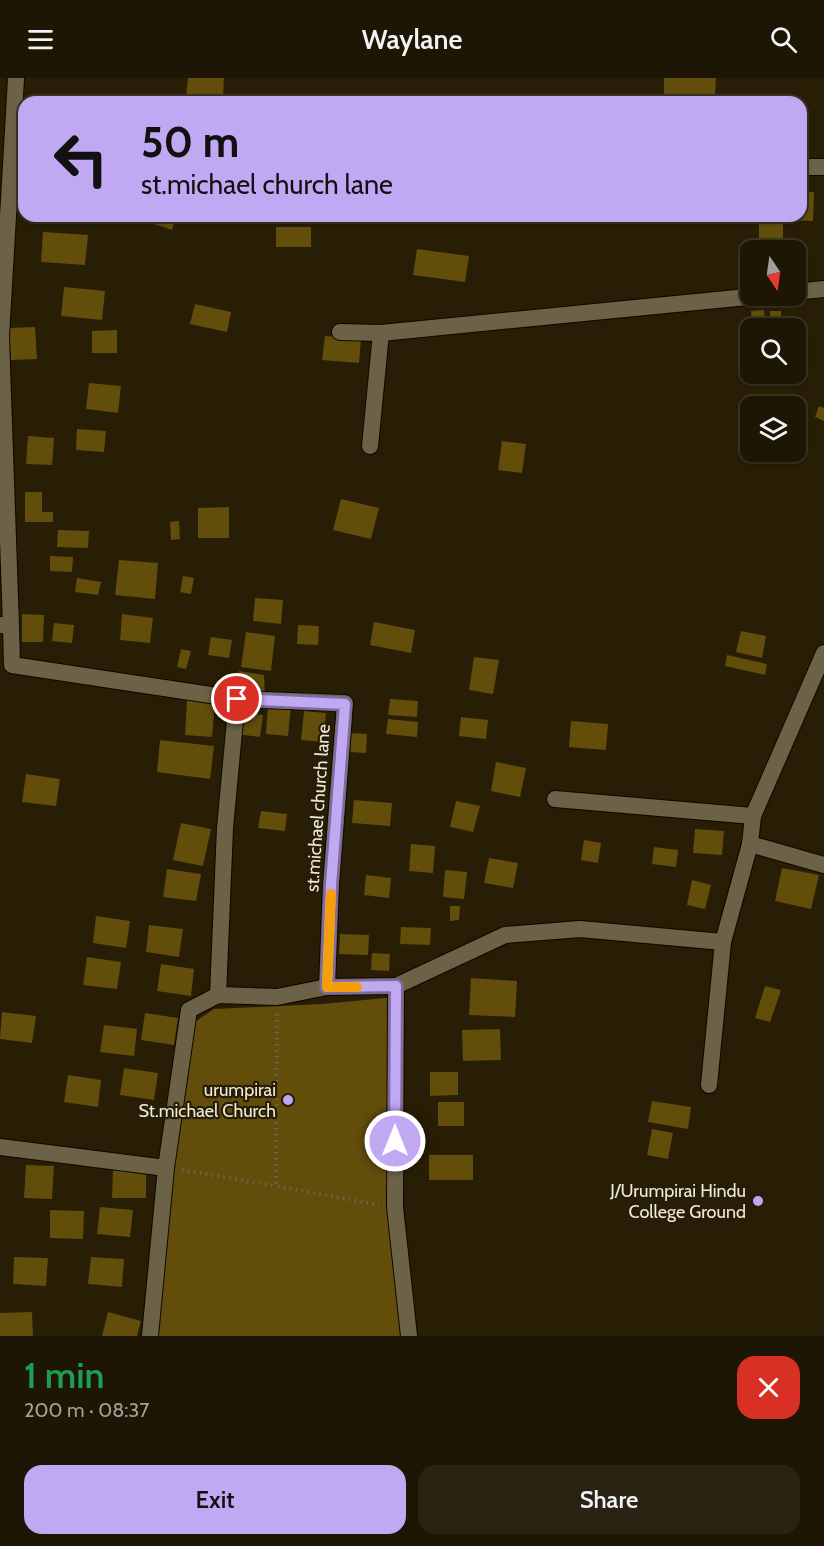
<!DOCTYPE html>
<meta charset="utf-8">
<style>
body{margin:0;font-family:Cabin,sans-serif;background:#2a2313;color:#f1f3f6;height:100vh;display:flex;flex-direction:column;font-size:22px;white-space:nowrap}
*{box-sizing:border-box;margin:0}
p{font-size:20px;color:#a09f9a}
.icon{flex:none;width:33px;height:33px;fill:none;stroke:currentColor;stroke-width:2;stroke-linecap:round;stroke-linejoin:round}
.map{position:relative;height:1258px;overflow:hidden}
.details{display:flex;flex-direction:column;background:#1d1604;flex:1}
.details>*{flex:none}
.top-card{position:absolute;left:18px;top:18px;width:789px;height:126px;border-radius:18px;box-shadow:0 2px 4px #0004,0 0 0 2px #3b3526;background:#c1a8f3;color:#111;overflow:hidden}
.needle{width:39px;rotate:167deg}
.controls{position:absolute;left:740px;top:162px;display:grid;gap:12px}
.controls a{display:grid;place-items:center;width:66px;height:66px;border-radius:12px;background:#1d1604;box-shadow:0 2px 4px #0004,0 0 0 2px #3b3526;font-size:30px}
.pin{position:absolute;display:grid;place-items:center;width:51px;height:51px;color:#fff;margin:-26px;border:3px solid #fff;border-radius:50%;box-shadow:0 2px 6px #0007}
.me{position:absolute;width:66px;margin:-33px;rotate:0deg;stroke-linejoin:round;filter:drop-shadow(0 0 4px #0008)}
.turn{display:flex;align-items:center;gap:21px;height:126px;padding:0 24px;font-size:27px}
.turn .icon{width:78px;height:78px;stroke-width:2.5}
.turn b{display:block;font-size:42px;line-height:51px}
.round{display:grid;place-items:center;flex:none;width:63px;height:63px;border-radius:18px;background:#2a2313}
.summary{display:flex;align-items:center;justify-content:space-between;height:102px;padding:0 24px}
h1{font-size:36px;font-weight:600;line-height:45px;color:#1e9e55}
.action{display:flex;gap:12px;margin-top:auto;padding:12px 24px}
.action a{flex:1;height:69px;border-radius:18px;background:#c1a8f3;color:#111;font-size:24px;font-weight:600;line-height:69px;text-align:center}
.action a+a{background:#2a2313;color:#f1f3f6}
header{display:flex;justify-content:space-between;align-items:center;height:78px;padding:0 24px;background:#1d1604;font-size:27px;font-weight:600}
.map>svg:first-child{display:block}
</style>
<header><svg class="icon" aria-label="menu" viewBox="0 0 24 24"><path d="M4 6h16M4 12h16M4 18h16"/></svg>Waylane<svg class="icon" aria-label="search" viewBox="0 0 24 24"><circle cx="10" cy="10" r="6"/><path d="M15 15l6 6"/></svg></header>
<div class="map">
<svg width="824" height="1258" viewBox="0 0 824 1258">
<rect width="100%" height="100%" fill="#271e05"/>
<g fill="#624d0b">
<polygon points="188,0 224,0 223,20 186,18"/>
<polygon points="664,0 716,0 715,18 664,16"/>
<polygon points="495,17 495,24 461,24 461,20"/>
<polygon points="801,114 814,114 813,143 779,142 779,138 801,138"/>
<polygon points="131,138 176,138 172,152"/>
<rect x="759" y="146" width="24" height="21"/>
<rect x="276" y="149" width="35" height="20"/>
<polygon points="43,154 88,157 85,187 41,184"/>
<polygon points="417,171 469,178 465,204 413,197"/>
<polygon points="64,209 105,213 102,242 61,238"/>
<polygon points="195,226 231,234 227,254 190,246"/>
<polygon points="764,232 765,250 752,250 751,233"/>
<rect x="770" y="233" width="11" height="17"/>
<polygon points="35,249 37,281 11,282 9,250"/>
<polygon points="117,252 117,275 92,275 92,253"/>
<polygon points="325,258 361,261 359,285 322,282"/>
<polygon points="89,305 121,308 118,335 86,331"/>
<polygon points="819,328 824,330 824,343 815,339"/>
<polygon points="77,351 106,353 104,374 76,372"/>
<polygon points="28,358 54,360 52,387 26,386"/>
<polygon points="502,363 526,366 522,395 498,392"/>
<polygon points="25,414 42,414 42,434 53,434 53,444 25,444"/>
<polygon points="341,421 379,430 371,461 333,452"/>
<polygon points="229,429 229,460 198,460 198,430"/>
<polygon points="179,443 180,461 171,462 170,444"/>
<polygon points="58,452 89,453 88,470 57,469"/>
<polygon points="50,478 73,479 72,494 50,493"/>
<polygon points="119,482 158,485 155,521 115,517"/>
<polygon points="183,498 194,500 191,516 180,514"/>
<polygon points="77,500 101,504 98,517 75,514"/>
<polygon points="255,520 283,522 281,546 253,543"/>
<polygon points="22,536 44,537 43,564 22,564"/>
<polygon points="122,536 153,540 150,565 120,562"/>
<polygon points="374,544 415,552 411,575 370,567"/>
<polygon points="54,545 74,547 72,565 52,563"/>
<polygon points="298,547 319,548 318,567 297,566"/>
<polygon points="741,553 766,558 762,580 736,574"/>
<polygon points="246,554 275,558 271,593 241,589"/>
<polygon points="211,559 232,562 229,580 208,577"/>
<polygon points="181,571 191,573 186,591 177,589"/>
<polygon points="727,577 767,586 765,597 725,588"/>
<polygon points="474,579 499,582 493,616 469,612"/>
<polygon points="239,593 264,597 265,622 237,621"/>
<polygon points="390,621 418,623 417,639 388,637"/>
<polygon points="187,622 215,624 212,659 185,657"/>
<polygon points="268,626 291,627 288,658 266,656"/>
<polygon points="304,633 326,635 323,664 301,662"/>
<polygon points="240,634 263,637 260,659 237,656"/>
<polygon points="461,639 488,642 486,661 459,658"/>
<polygon points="388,641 418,644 417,659 386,656"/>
<polygon points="571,643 608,646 606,672 569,669"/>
<polygon points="351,655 367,656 366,675 350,674"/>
<polygon points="160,662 214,668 210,701 157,694"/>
<polygon points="496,684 526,690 520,719 491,713"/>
<polygon points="26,696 60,701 56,728 22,724"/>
<polygon points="354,722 392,725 390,748 352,745"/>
<polygon points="456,723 480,728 473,754 450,749"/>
<polygon points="261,733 287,736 285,753 258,750"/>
<polygon points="181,745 211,751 203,788 173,782"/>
<polygon points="695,751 724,753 722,777 693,775"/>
<polygon points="584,762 601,765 598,785 581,782"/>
<polygon points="411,766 435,768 433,795 409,793"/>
<polygon points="654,769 678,772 676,789 652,786"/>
<polygon points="489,780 518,785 513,810 484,805"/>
<polygon points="782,790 819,797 811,831 775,823"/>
<polygon points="167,791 201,796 196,823 163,819"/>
<polygon points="445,792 467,794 464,821 443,819"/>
<polygon points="366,797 391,800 389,820 364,817"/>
<polygon points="692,802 711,807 705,831 687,827"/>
<polygon points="450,828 460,828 459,842 450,843"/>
<polygon points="96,838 130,843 126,870 93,865"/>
<polygon points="149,847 183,851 179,879 146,874"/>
<polygon points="401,849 431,850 430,867 400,866"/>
<polygon points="340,856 369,857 368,877 339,876"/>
<polygon points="372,875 390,876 389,893 371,892"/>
<polygon points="87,879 121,884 117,911 83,907"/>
<polygon points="161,886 194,891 191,918 157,913"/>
<polygon points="471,900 517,903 515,939 469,937"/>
<polygon points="765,908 781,912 770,944 755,940"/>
<polygon points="396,919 404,1258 157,1258 170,1099 193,945 214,931 322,926"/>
<polygon points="2,934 36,938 32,965 0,961"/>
<polygon points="145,935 178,940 174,967 141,962"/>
<polygon points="104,947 137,951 134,978 100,974"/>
<polygon points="500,951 501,982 463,983 462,952"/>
<polygon points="124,990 158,995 154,1022 120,1017"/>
<polygon points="430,994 458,994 458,1017 430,1018"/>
<polygon points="68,997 101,1002 98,1029 64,1024"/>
<polygon points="652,1023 691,1029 688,1051 648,1044"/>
<rect x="438" y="1024" width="26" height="24"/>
<polygon points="652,1051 673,1055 668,1081 647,1077"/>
<rect x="429" y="1077" width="44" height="25"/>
<polygon points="26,1087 54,1088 52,1121 24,1120"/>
<polygon points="113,1092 146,1093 146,1120 112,1120"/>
<polygon points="100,1129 133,1132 130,1159 97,1156"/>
<polygon points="50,1132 84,1133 83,1161 50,1160"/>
<polygon points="14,1179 48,1180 46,1208 13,1206"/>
<polygon points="91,1179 124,1181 122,1209 88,1206"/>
<polygon points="32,1234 33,1258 0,1258 0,1235"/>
<polygon points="108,1234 141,1243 137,1258 102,1258"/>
</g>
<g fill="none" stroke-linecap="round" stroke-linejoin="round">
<g stroke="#100700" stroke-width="18">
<g id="minor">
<polyline points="801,89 824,89"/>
<polyline points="795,214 824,211"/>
<polyline points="340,254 381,255"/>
<polyline points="370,368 381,255 757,218"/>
<polyline points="0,547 11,548 1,259 16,0"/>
<polyline points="11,548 12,587 237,621 225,750 218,917"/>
<polyline points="824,575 753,738 750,766 824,787"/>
<polyline points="237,621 345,625 331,807 327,909"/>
<polyline points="555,721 753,738"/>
<polyline points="396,908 395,1129 409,1258"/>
<polyline points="709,1007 723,864"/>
<polyline points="0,1069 166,1090 189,932 218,917 277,919 327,909 396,908 505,857 580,851 723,864 750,766"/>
<polyline points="150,1258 166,1090"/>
</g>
</g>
<g stroke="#6d654f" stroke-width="4" stroke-dasharray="1.5 4.5" stroke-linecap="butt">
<polyline points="277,936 276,1108 379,1127"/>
<polyline points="182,1092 276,1108"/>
</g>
<use href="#minor" stroke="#6c6247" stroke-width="16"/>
</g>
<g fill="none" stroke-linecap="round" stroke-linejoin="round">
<g stroke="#7d6d9e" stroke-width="15">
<polyline id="route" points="237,621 345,626 331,807 327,909 396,908 395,1063"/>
</g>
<use href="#route" stroke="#c1a8f3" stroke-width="10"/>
<polyline stroke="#f59e0b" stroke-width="10" points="331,816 327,909 357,909"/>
</g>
<g fill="#c1a8f3" stroke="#271e05" stroke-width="2">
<circle cx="288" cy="1022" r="6"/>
<circle cx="758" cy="1123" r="6"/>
</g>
<g text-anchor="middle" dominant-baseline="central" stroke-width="4.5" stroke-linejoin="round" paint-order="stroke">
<g font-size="18" fill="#efeadb" stroke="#271e05">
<text transform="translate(318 730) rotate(-86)">st.michael church lane</text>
</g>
<g font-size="18" fill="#efeadb" stroke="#271e05" text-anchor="end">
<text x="276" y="1012">urumpirai<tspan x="276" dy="21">St.michael Church</tspan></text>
<text x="746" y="1113">J/Urumpirai Hindu<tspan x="746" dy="21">College Ground</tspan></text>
</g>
</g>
</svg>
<div class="controls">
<a><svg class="needle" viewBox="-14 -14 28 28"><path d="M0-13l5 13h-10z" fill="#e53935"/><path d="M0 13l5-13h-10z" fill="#a09f9a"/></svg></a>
<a><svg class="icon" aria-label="search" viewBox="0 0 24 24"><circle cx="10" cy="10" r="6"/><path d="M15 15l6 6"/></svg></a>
<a><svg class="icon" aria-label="layers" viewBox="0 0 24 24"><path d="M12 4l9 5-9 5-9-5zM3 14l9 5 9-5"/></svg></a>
</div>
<div class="pin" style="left:237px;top:621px;background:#d93025"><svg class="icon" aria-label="arrive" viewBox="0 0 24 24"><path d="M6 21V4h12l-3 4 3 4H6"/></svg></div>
<svg class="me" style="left:395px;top:1063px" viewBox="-20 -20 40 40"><circle r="17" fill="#c1a8f3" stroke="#fff" stroke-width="3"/><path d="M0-11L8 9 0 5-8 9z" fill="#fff"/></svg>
<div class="top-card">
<div class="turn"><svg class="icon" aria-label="left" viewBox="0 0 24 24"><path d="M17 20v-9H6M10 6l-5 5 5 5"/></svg><div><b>50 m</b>st.michael church lane</div></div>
</div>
</div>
<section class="details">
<div class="summary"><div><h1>1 min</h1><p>200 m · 08:37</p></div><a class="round" style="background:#d93025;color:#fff"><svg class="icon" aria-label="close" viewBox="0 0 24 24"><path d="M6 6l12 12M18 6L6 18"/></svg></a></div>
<div class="action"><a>Exit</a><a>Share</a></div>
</section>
